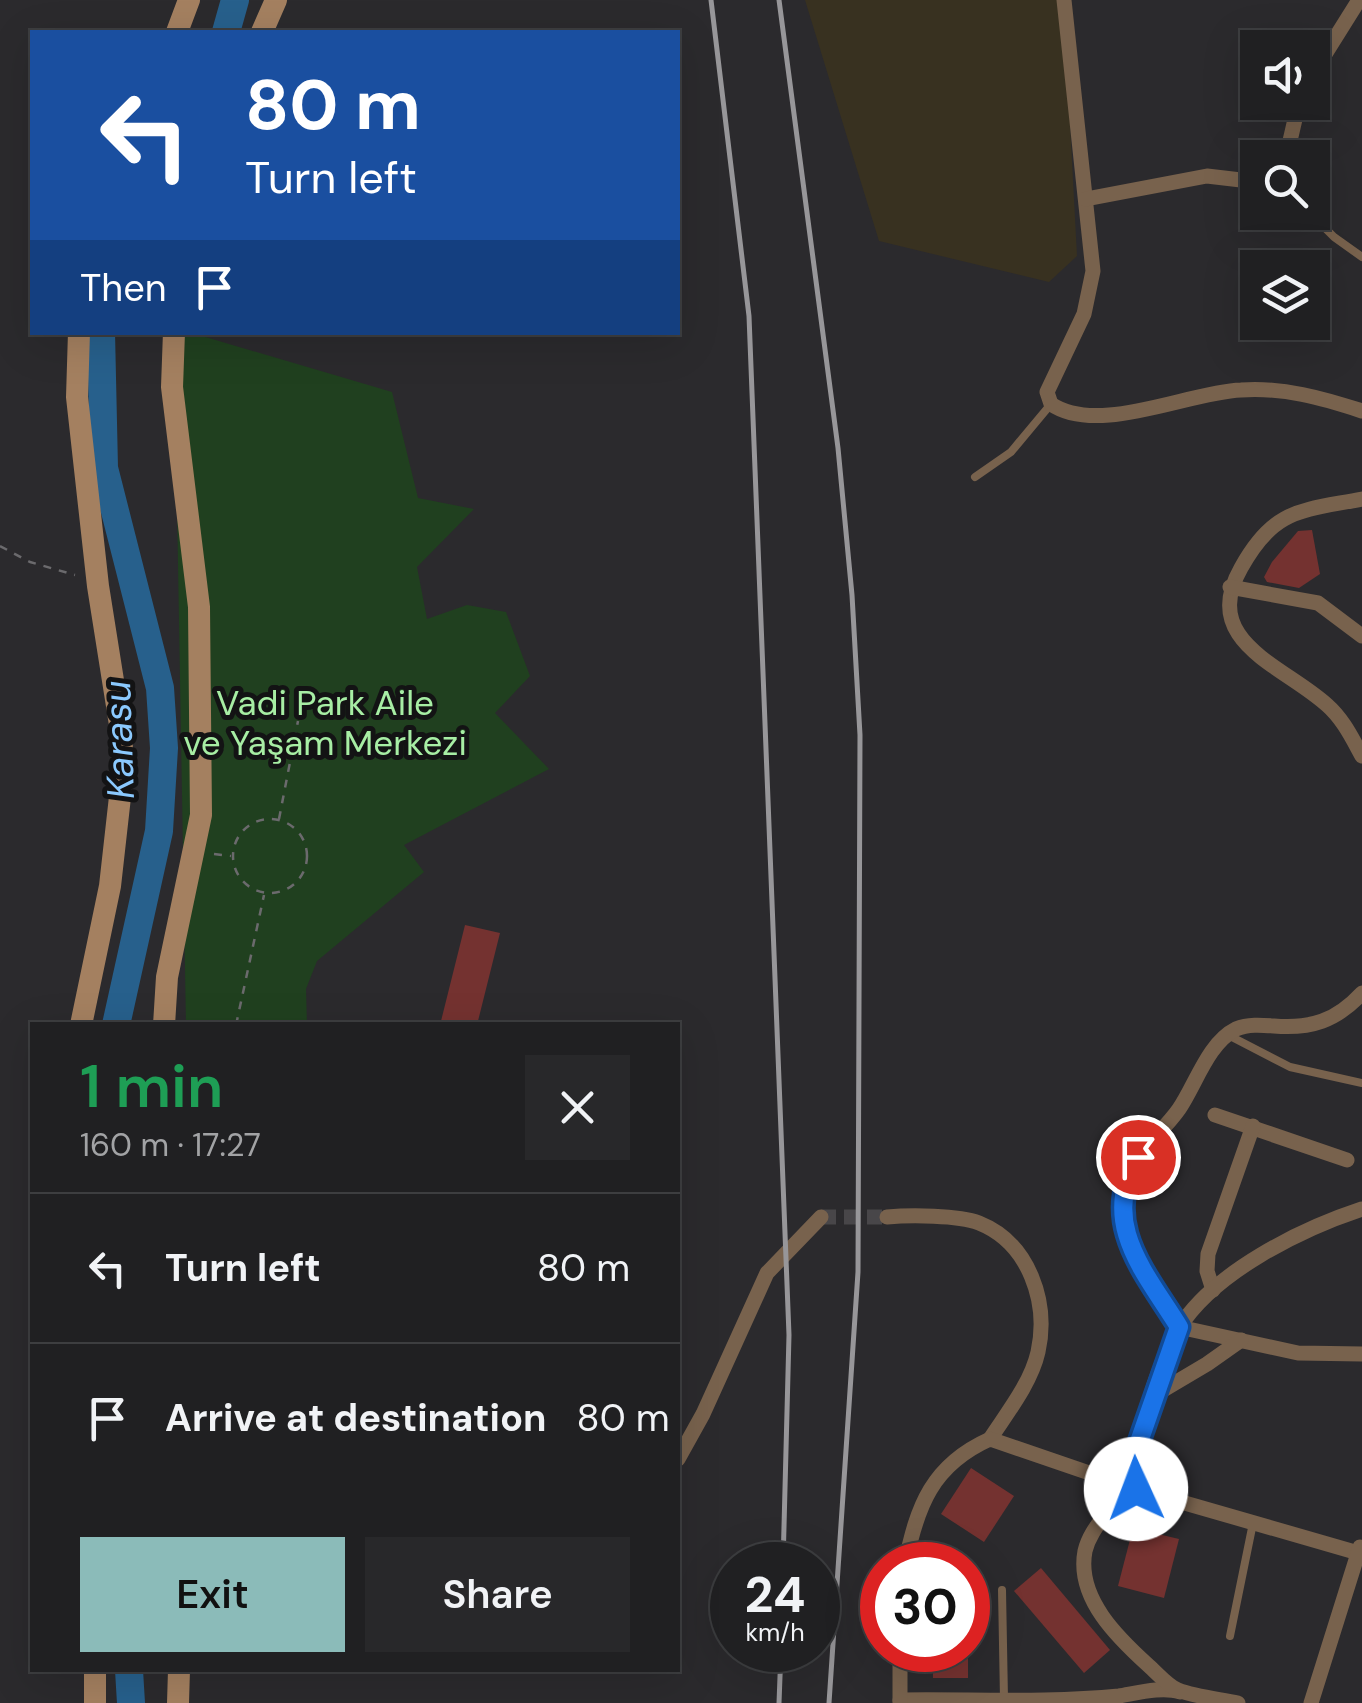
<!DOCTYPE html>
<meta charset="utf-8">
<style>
body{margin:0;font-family:"DM Sans",sans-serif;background:#28282a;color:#f1f3f6;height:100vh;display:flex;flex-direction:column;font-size:38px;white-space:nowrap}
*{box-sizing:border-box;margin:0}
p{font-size:32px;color:#a2a3a5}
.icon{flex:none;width:55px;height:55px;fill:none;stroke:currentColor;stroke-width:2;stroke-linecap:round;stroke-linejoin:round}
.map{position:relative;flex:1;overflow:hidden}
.panel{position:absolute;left:30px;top:1022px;width:650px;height:650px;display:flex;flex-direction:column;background:#202022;border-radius:0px;box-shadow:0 10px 40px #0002,0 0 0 2px #3d3e40}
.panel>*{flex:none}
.hud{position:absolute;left:30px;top:30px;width:650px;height:305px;border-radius:0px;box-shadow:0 10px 40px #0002,0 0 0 2px #3d3e40;background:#1a4fa0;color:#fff;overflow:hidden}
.buttons{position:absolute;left:1240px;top:30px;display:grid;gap:20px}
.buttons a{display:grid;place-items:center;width:90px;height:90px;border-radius:0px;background:#202022;box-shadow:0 10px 40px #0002,0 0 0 2px #3d3e40;font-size:50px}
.speed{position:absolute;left:710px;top:1542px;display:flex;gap:20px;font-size:50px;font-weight:700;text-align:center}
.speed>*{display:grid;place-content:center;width:130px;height:130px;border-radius:50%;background:#202022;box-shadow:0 10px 40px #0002,0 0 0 2px #3d3e40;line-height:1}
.speed small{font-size:25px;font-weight:400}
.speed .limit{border:15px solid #d22;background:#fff;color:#111}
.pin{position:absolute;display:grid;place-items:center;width:85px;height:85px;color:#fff;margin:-42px;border:5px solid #fff;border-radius:50%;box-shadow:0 2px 10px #0007}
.me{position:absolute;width:110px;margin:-55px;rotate:358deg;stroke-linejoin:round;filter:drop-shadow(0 0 8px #0008)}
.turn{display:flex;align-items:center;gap:35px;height:210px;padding:0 50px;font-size:45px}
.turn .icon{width:130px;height:130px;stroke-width:2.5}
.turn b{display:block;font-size:70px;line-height:85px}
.then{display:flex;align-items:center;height:95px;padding:0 50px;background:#0003;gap:20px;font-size:38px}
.round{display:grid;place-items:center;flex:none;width:105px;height:105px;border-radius:0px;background:#28282a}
.summary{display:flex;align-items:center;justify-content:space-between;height:170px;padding:0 50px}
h1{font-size:60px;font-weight:600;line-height:75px;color:#1e9e55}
.action{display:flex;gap:20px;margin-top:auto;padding:20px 50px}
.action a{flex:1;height:115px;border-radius:0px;background:#8bbbb9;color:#111;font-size:40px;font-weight:600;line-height:115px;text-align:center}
.action a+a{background:#28282a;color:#f1f3f6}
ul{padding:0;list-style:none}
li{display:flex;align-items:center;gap:30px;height:150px;padding:0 50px;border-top:2px solid #3d3e40}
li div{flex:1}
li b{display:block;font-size:38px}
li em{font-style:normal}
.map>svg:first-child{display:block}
</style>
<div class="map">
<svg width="1362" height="1703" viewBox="0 0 1362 1703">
<rect width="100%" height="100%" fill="#2b2a2d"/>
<polygon fill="#383120" points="805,0 1059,0 1068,85 1077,256 1049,282 879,241"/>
<polygon fill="#20401f" points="174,333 192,333 392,392 418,498 474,509 417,567 427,619 467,605 506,612 530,676 495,713 549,769 404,845 424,872 317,961 306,989 307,1025 186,1025"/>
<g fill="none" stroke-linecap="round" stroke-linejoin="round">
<g stroke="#27608c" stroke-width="28">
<polyline points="226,32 235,0"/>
<polyline points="101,332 104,468 160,688 164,748 159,831 116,1025"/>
<polyline points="129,1670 131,1703"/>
</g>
</g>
<g fill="#743230">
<polygon points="1312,530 1320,574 1299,588 1267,582 1264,577 1272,562 1298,531"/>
<polygon points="465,925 500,933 477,1025 440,1025"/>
<polygon points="971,1468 1014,1496 984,1542 941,1514"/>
<polygon points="1133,1528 1179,1539 1164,1598 1118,1586"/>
<polygon points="1041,1568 1110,1650 1084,1673 1014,1591"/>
<rect x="933" y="1650" width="35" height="28"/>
</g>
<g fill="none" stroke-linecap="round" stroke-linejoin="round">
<polyline stroke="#484649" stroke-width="15" stroke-dasharray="15 8" stroke-linecap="butt" points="821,1217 887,1217"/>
<g stroke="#6b6a6d" stroke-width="2.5" stroke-dasharray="8 8" stroke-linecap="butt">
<polyline points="0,546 30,562 75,575"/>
<circle cx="270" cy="856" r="37"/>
<polyline points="279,819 298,721"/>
<polyline points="214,854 231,856"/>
<polyline points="236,1025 264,895"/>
</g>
<g stroke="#78624d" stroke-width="8">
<polyline points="1309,212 1334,237 1362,257"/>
<polyline points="975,477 1011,452 1051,404"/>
<polyline points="1228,1035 1290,1067 1362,1083"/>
<polyline points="1002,1590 1004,1699"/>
<polyline points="1230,1636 1253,1523"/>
</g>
<g stroke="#78624d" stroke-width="15">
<path d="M1064 0 1093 271 1084 314 1047 392 1051 404C1098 436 1188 392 1241 390 1283 387 1322 398 1362 411"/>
<polyline points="1312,75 1359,0"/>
<polyline points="1286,158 1299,102"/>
<polyline points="1086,199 1207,176 1258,182"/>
<path d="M1362 499C1301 511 1274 508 1241 568 1199 642 1283 665 1327 705 1343 719 1352 738 1362 756"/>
<polyline points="1230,587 1318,603 1362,636"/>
<path d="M1362 993C1336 1021 1311 1029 1274 1026 1261 1025 1248 1024 1236 1029 1208 1043 1196 1084 1179 1109 1166 1128 1147 1142 1135 1161 1098 1221 1149 1278 1179 1327L1298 1353 1362 1354"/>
<polyline points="1215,1115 1347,1160"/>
<path d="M887 1217C910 1215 958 1215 979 1223 1029 1243 1049 1302 1038 1352 1031 1383 1007 1413 990 1439"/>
<polyline points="1213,1290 1207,1271 1208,1254 1253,1126"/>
<polyline points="1153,1396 1207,1364 1241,1340"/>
<polyline points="678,1459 703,1414 767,1273 821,1217"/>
<path d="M905 1565C917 1506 932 1465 990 1439L1136 1489 1362 1554"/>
<path d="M900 1700C973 1699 1047 1703 1119 1696 1137 1693 1163 1686 1180 1692"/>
<polyline points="900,1703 900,1650"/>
<path d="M1238 1703C1219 1699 1196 1697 1178 1690 1168 1686 1158 1674 1149 1666 1118 1638 1076 1598 1085 1551 1091 1525 1116 1508 1125 1479 1139 1437 1156 1364 1179 1328 1214 1272 1301 1229 1362 1209"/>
<polyline points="1311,1703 1360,1547"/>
</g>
<g stroke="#a48060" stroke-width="22">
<polyline points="177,32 189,0"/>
<polyline points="262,32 276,0"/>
<polyline points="79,332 77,397 98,586 121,731 123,770 110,886 81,1025"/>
<polyline points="164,1025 167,977 201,815 199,607 172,387 174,332"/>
<polyline points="95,1703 95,1670"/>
<polyline points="178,1703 179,1670"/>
</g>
<g stroke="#979699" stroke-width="5">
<polyline points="711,0 749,316 789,1335 783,1565"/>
<polyline points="779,0 838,448 852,595 860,735 858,1272 829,1703"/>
<polyline points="779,1703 781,1650"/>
</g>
</g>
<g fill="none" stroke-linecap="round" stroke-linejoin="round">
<g stroke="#114b97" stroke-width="25">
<path id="route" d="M1136 1489 1124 1485 1179 1327C1145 1272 1099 1223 1138 1157"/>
</g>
<use href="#route" stroke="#1a73e8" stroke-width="18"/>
</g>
<g text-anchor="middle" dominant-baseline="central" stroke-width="10" stroke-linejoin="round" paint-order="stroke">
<g font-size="35" fill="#a7eea4" stroke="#131314">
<text x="325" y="703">Vadi Park Aile<tspan x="325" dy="40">ve Yaşam Merkezi</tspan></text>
</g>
<g font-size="38" font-style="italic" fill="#8bc9fe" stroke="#131314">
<text transform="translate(119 740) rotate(-92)">Karasu</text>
</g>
</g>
</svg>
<div class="buttons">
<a><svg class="icon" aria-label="sound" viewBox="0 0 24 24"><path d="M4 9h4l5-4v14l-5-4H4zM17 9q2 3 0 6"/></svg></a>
<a><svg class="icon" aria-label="search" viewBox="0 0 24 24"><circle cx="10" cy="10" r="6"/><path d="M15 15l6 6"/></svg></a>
<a><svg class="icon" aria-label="layers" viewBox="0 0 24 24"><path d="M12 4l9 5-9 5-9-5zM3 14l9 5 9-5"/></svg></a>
</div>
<div class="speed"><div>24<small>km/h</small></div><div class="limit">30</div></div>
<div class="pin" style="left:1138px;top:1157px;background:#d93025"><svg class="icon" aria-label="arrive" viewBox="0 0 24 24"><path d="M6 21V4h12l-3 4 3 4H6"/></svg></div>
<svg class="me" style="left:1136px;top:1489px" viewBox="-20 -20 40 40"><circle r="19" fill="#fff"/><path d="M0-13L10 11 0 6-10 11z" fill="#1a73e8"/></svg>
<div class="hud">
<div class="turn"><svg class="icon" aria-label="left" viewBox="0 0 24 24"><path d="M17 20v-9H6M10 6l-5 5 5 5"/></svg><div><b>80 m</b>Turn left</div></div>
<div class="then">Then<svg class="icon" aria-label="arrive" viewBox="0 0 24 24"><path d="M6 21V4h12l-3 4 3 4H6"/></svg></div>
</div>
<section class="panel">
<div class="summary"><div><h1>1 min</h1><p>160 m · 17:27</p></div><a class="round"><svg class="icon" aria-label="close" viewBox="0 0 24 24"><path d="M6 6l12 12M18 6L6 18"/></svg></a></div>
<ul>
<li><svg class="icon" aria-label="left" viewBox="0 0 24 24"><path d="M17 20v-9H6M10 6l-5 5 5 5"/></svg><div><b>Turn left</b></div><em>80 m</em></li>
<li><svg class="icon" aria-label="arrive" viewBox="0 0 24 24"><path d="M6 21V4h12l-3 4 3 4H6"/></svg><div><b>Arrive at destination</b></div><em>80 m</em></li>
</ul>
<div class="action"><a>Exit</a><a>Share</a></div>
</section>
</div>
